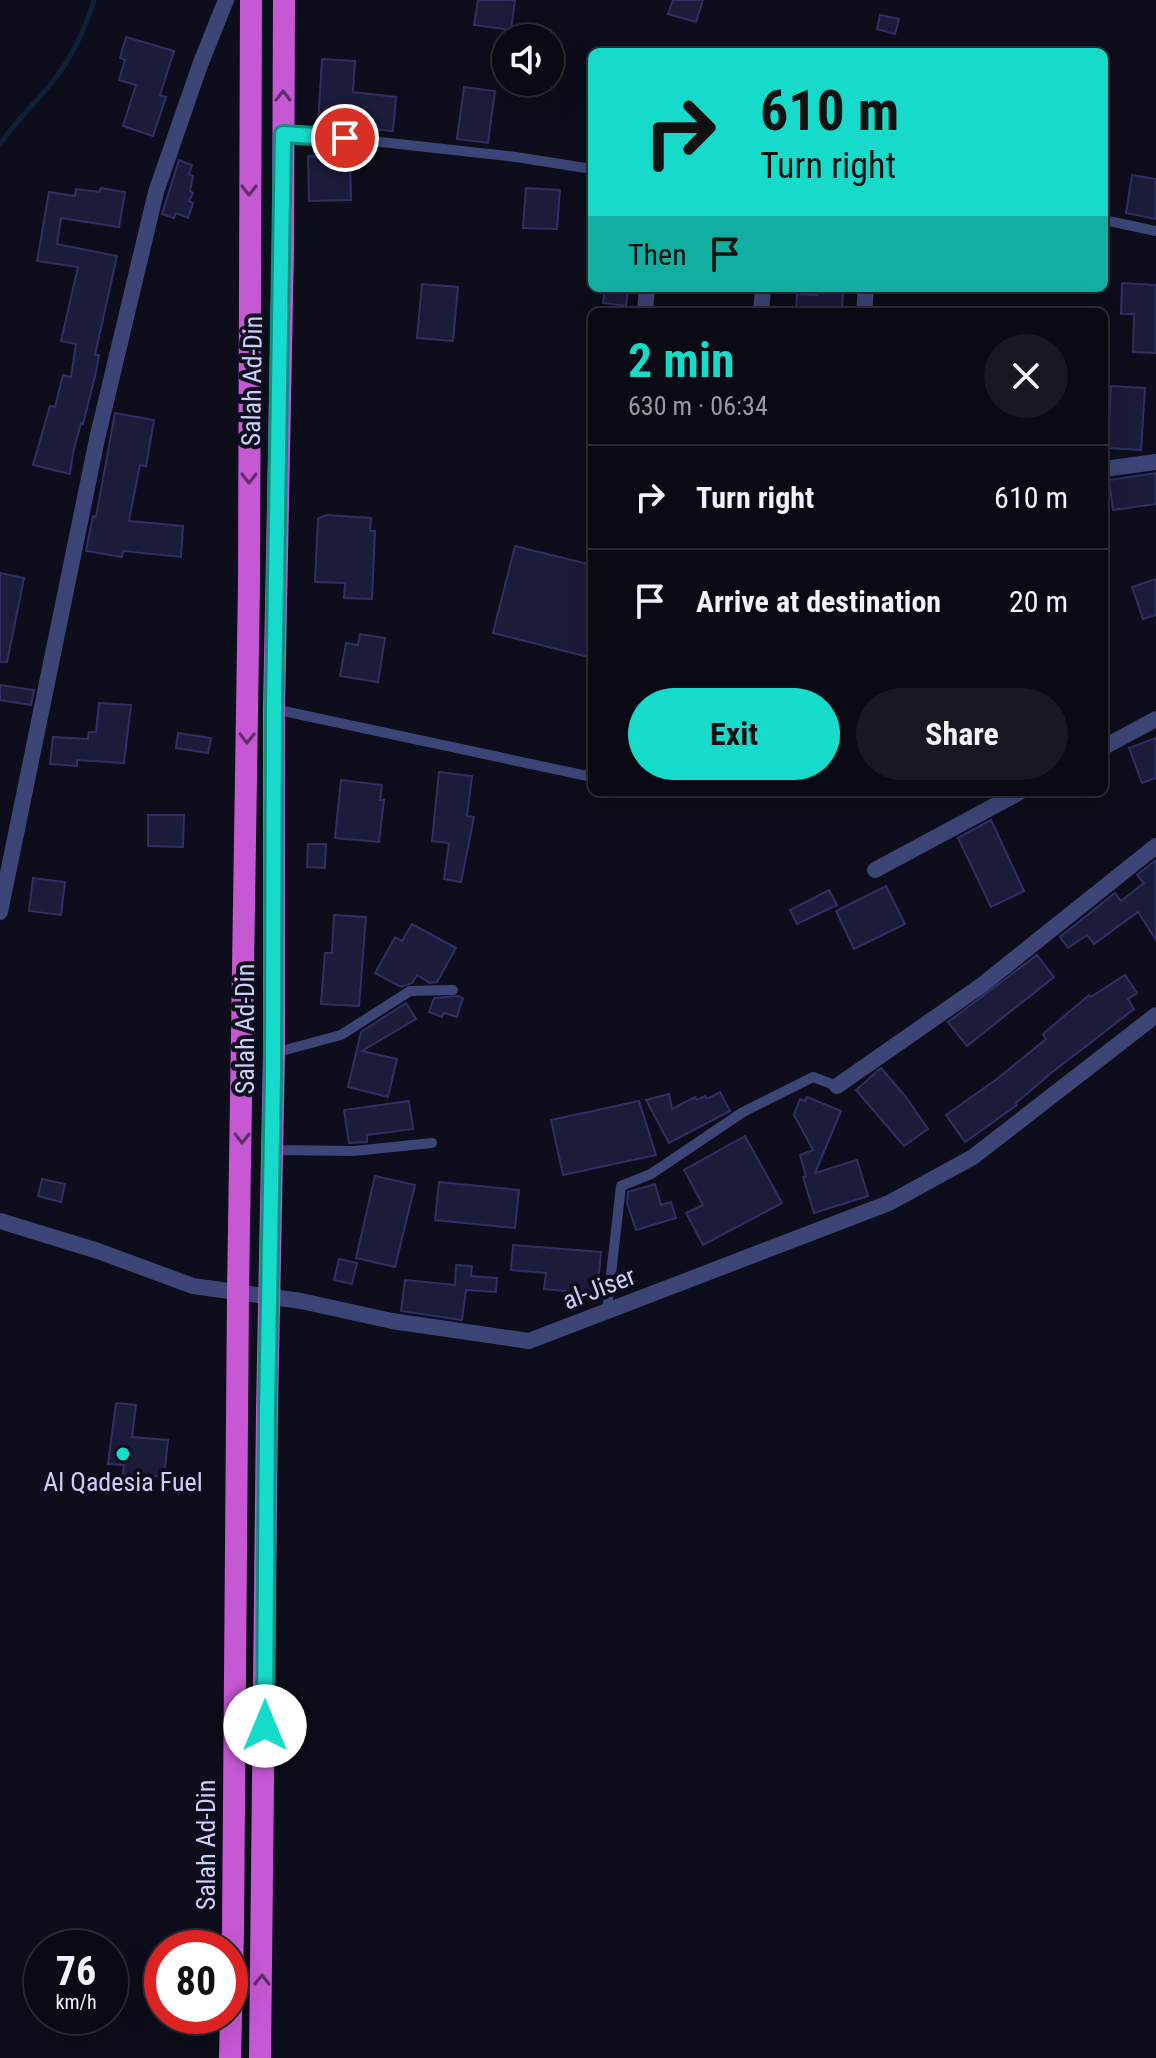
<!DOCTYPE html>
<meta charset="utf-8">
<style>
body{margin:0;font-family:"Roboto Condensed",sans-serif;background:#181822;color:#f1f3f6;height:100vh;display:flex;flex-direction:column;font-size:30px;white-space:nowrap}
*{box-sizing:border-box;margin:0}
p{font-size:26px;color:#999aa0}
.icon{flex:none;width:44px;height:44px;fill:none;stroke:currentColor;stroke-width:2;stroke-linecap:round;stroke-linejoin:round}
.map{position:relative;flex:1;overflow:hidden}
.drawer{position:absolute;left:588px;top:308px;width:520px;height:488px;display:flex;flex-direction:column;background:#0a0a14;border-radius:12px;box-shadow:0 8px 32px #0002,0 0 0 2px #2a2b34}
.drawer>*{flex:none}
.guide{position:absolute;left:588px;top:48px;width:520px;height:244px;border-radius:12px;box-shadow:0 8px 32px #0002,0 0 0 2px #2a2b34;background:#16dbca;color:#111;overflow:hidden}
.buttons{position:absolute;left:492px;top:24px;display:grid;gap:16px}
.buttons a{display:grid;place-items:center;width:72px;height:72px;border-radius:50%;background:#0a0a14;box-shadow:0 8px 32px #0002,0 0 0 2px #2a2b34;font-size:40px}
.speed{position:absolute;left:24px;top:1930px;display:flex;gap:16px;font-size:40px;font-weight:700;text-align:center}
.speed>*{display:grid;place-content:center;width:104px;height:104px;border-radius:50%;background:#0a0a14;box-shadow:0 8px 32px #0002,0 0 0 2px #2a2b34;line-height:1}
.speed small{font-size:20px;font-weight:400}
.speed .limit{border:12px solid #d22;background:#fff;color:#111}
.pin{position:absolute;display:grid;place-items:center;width:68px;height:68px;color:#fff;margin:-34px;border:4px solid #fff;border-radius:50%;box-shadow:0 2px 8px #0007}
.me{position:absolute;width:88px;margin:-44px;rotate:0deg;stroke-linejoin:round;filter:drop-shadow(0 0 6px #0008)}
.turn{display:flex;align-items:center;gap:28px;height:168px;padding:0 40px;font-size:36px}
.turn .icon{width:104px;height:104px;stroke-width:2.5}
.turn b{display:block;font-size:56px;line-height:68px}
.then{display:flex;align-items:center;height:76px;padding:0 40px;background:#0003;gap:16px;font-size:30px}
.round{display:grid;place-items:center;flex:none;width:84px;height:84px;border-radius:42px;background:#181822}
.overview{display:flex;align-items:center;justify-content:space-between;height:136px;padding:0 40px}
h1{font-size:48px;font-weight:700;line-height:60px;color:#16dbca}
.cta{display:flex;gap:16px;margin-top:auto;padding:16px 40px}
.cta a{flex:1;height:92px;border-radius:48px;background:#16dbca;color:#111;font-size:32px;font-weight:700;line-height:92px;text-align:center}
.cta a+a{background:#181822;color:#f1f3f6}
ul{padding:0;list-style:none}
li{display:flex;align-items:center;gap:24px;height:104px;padding:0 40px;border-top:2px solid #2a2b34}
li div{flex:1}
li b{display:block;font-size:30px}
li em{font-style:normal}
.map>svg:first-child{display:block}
</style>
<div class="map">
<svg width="1156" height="2058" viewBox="0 0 1156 2058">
<rect width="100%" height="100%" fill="#0d0d1b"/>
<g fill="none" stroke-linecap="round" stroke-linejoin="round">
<path stroke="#0d2234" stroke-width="5" d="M0 144C16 121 36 102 54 80 73 56 85 29 94 0"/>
</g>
<g fill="#1b1b3a" stroke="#302f63" stroke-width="2">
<polygon points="478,0 515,0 511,30 474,25"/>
<polygon points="673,0 703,0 696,22 668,14"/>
<polygon points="880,15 899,19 895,34 877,29"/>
<polygon points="126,37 174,51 160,95 166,97 153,136 123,126 136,85 119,80 125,60 120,58"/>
<polygon points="322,59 355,61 353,92 396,97 393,131 318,125"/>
<polygon points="464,87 495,91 488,143 457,139"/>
<polygon points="350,155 351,200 309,201 308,156"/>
<polygon points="179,160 192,165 189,174 193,176 190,191 193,193 189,201 193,203 188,218 176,213 174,218 162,214"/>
<polygon points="1132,175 1156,179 1156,219 1126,213"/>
<polygon points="101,188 125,192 119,227 61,218 57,244 117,256 95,355 99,355 96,372 83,424 81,423 73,453 70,474 33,465 50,406 55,407 63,375 71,377 76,344 61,341 78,267 37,261 49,192 75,196 76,189 99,192"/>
<polygon points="526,188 560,190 557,229 523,228"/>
<polygon points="1122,283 1156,285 1156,353 1133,352 1134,314 1121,314"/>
<polygon points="422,284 458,287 453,341 417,338"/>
<polygon points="605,288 628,288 626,306 603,303"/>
<polygon points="819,288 843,288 842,312 796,312 797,294 818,295"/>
<polygon points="1111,386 1145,388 1141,450 1108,448"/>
<polygon points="115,413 154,420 146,466 140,465 129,521 183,526 181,557 123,551 122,557 86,551 93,516 96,517"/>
<polygon points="1156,473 1156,504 1113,510 1109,480"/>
<polygon points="326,515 371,518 370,531 375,531 372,599 344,598 345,583 315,582 318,519"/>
<polygon points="515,546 592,565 592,658 493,633"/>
<polygon points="0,573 24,578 7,662 0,662"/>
<polygon points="1156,579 1156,615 1143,619 1132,587"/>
<polygon points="360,634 385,638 378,682 340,676 346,643 358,645"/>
<polygon points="0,685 34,690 31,705 0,700"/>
<polygon points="99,703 131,705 124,763 77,760 77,766 50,764 53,737 88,739 89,732 96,732"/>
<polygon points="178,733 211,738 208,753 176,748"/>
<polygon points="1156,738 1156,778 1142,783 1129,748"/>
<polygon points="439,772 472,776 467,816 474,817 461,882 444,879 449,843 432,841"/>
<polygon points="341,780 382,785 380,800 384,800 379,842 335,838"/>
<polygon points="148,815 184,815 183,847 148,846"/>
<polygon points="991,820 1024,891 991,907 958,838"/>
<polygon points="308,844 326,844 325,868 307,867"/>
<polygon points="1156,860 1156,940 1138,912 1094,944 1087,935 1068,948 1060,937 1115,893 1121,901 1144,883 1137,875"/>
<polygon points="33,878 65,882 61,915 29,911"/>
<polygon points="886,886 905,924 854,949 836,911"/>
<polygon points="829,890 837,905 797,924 790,910"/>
<polygon points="334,915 366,917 359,1006 321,1004 325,953 332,953"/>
<polygon points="412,924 456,948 437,982 430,983 417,975 412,983 401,987 375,973 395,937 402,941"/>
<polygon points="1037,955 1054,977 967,1046 948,1022"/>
<polygon points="1125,975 1137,993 1128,999 1134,1009 1050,1074 1016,1103 1017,1105 965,1142 946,1115 997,1079 1046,1039 1043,1034 1089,995 1091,997"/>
<polygon points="458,996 463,998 457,1017 444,1013 442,1017 429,1012 434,998"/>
<polygon points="406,1003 416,1019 362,1051 397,1059 388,1097 348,1087 361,1032"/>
<polygon points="881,1068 906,1097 928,1129 904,1146 856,1090"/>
<polygon points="720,1092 730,1111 669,1143 646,1100 669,1094 672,1109 695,1097 697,1100 705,1096 707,1099"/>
<polygon points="807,1097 841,1111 815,1173 857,1160 868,1196 814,1213 803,1177 806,1176 800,1155 813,1150 794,1115 800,1099 805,1101"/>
<polygon points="409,1101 413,1129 367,1135 367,1142 349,1143 344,1110"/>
<polygon points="639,1101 656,1155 563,1175 551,1120"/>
<polygon points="745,1136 782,1203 703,1245 686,1213 703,1205 684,1170"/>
<polygon points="375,1176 415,1185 395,1267 356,1258"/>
<polygon points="42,1179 65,1184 61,1202 38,1196"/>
<polygon points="439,1182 519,1190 515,1228 435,1220"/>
<polygon points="655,1184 661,1205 671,1202 676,1218 636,1230 627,1203 628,1192"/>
<polygon points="513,1245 601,1252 597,1294 544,1289 546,1273 511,1270"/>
<polygon points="339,1259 357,1263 352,1284 334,1280"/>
<polygon points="456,1265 472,1266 471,1276 497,1278 496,1292 466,1290 462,1320 401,1311 405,1280 455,1285"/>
<polygon points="116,1403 136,1405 132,1437 168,1440 164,1477 123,1474 124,1465 108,1464"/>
</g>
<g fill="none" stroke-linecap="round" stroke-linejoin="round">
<g stroke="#3c4575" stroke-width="10">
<polyline points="284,134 317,135 516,157 592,169"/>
<polyline points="1104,220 1156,231"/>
<polyline points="274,709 592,777"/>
<polyline points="274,1053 341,1035 410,991 453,990"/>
<polyline points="272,1150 354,1151 432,1143"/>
<polyline points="607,1310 621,1186 651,1174 743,1112 813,1077 837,1086"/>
</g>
<g stroke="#3c4575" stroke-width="16">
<polyline points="645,312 647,288"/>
<polyline points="761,312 763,288"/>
<polyline points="864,312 866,288"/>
<polyline points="1104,469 1156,462"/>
<polyline points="1104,747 1156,719"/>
<polyline points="875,870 1020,792"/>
<polyline points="0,912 97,439 156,192 200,65 226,0"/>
<polyline points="837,1086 982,985 1156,846"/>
</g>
<polyline stroke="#3c4575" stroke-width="16" points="0,1221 98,1251 193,1286 301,1301 392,1321 529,1341 889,1203 973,1157 1156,1015"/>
<g stroke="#c658d4" stroke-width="22">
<polyline points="230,2058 233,1931 238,1293 249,582 251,0"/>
<polyline points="260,2058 267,1411 274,1053 274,709 283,249 284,0"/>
</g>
</g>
<defs><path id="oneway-chevron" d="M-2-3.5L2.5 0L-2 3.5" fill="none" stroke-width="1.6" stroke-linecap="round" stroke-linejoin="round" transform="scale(2)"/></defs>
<g stroke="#602f6e">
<use href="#oneway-chevron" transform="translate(283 96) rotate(-90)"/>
<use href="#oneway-chevron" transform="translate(249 190) rotate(90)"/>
<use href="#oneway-chevron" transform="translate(249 478) rotate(90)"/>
<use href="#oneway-chevron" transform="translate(247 738) rotate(91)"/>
<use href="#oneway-chevron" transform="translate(242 1138) rotate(91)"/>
<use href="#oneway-chevron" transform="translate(262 1980) rotate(-89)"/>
</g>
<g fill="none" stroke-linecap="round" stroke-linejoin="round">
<g stroke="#0e8e83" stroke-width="20">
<polyline id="route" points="265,1726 267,1411 273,1078 274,709 283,134 345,138"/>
</g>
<use href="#route" stroke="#16dbca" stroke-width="14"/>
</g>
<circle fill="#16dbca" stroke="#0d0d1b" stroke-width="3" cx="123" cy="1454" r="8"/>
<g text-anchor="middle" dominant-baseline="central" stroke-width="8" stroke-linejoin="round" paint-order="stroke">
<g font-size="26" fill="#cccffa" stroke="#0d0d1b">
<text transform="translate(252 381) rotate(-89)">Salah Ad-Din</text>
<text transform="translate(245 1029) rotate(-90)">Salah Ad-Din</text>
<text transform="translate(599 1288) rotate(-21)">al-Jiser</text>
<text transform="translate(206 1845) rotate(-90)">Salah Ad-Din</text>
</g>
<g font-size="26" fill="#cccffa" stroke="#0d0d1b">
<text x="123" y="1482">Al Qadesia Fuel</text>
</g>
</g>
</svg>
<div class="buttons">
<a><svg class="icon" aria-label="sound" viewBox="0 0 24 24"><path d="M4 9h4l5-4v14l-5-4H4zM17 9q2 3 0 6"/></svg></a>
</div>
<div class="speed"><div>76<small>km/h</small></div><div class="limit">80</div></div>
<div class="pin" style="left:345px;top:138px;background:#d93025"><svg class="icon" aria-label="arrive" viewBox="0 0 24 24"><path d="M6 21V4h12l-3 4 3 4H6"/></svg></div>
<svg class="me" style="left:265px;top:1726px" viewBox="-20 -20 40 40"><circle r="19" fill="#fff"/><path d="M0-13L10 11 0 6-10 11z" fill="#16dbca"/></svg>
<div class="guide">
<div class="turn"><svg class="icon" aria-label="right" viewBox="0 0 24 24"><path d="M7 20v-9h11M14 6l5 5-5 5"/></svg><div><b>610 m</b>Turn right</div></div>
<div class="then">Then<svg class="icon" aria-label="arrive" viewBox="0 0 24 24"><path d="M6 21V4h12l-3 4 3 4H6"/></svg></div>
</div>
<section class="drawer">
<div class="overview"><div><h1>2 min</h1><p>630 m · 06:34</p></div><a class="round"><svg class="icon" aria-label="close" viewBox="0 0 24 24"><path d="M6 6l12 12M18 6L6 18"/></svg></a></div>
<ul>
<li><svg class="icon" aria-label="right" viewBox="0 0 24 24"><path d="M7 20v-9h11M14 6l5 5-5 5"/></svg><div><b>Turn right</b></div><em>610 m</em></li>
<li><svg class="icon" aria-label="arrive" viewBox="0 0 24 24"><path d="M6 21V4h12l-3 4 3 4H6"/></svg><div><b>Arrive at destination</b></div><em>20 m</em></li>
</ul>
<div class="cta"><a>Exit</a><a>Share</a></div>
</section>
</div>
